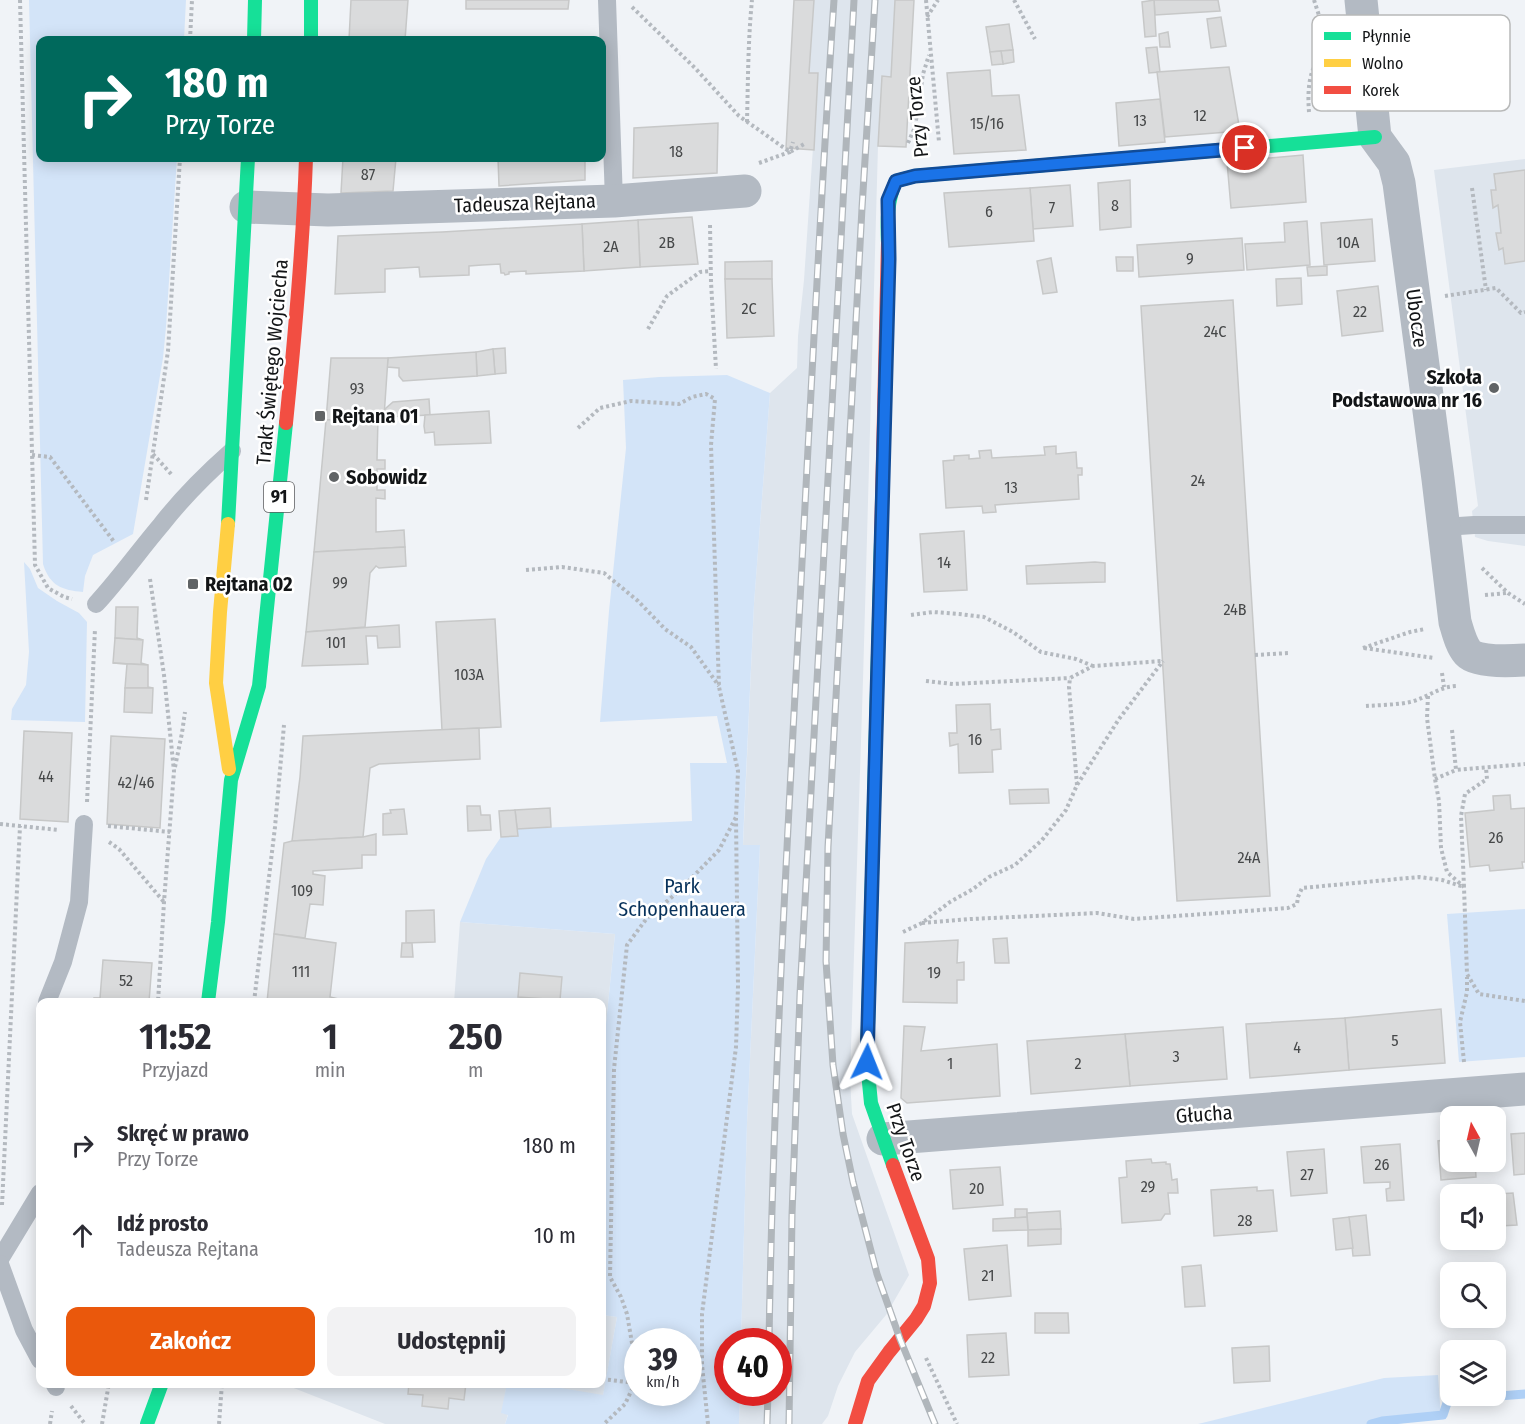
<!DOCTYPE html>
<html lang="pl">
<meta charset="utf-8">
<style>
body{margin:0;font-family:"Fira Sans Condensed",sans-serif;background:#f2f2f3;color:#2b2b33;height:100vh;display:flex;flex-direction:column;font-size:22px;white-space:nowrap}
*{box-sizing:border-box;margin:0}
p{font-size:20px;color:#7c7c81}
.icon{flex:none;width:33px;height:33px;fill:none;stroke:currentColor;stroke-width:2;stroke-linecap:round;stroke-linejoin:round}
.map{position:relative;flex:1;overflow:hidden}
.details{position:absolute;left:36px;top:998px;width:570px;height:390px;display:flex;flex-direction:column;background:#fff;border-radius:12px;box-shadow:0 3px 15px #0003}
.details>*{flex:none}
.top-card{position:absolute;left:36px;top:36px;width:570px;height:126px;border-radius:12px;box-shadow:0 3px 15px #0003;background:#00695c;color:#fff;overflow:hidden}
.needle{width:39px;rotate:352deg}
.fabs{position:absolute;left:1440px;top:1106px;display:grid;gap:12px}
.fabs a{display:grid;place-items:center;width:66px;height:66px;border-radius:12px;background:#fff;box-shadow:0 3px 15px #0003;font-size:30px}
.speed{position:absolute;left:624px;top:1328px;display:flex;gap:12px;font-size:30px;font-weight:700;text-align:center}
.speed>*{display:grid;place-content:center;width:78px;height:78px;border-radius:50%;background:#fff;box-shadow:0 3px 15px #0003;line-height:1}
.speed small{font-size:15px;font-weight:400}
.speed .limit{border:9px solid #d22;background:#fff;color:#111}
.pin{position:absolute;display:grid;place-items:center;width:51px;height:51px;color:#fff;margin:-26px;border:3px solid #fff;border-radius:50%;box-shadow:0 2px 6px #0007}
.me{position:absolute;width:66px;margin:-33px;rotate:2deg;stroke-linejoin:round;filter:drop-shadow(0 0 4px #0008)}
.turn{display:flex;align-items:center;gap:21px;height:126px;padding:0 30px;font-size:27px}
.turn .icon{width:78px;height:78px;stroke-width:2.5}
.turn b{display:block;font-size:42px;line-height:51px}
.eta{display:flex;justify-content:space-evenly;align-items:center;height:102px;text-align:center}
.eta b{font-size:36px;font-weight:700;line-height:42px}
.action{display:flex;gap:12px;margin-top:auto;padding:12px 30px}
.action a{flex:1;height:69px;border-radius:12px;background:#ea580c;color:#fff;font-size:24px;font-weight:700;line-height:69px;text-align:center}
.action a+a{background:#f2f2f3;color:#2b2b33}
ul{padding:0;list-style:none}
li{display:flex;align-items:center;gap:18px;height:90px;padding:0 30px}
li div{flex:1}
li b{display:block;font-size:22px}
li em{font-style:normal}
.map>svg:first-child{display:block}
</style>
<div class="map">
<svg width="1525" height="1424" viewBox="0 0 1525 1424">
<rect width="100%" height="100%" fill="#f0f3f7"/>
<g fill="#dee5ed">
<polygon points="814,0 895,0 891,77 882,76 878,146 863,680 850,1078 852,1114 909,1275 886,1315 855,1352 838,1386 828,1416 822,1424 739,1424 740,1392 778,1392 778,1341 741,1341 747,1123 760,846 743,846 754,604 770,393 797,368 798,336 804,280 818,74 809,73"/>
<polygon points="1525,159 1525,546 1488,541 1475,537 1472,511 1478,506 1434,170"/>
<polygon points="460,922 615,934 603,1054 602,1054 602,1002 454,1002"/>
<polygon points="602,1315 617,1317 603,1396 531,1383 602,1383"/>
<polygon points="281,1383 507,1383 502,1413 508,1414 505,1424 385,1424"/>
</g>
<g fill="#d3e4f8" fill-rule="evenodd">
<path d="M29 0H186L184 40H40V158H177L166 327 163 358 133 534 93 555 85 576 83 592C62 590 50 586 43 564Z"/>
<path d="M727 375 770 393 754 604 744 818 743 845H760L747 1123 741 1341H728V1392H740L739 1424H505L508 1415 501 1413 507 1383H531L603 1395 617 1317 602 1315V1054H603L615 934 460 922 486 859 501 837 517 836V829L692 821 690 763H727L717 716 600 722 609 611 626 448 623 380 659 377ZM638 1341H688V1392H638Z"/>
<polygon points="24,562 30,569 38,588 57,601 79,613 87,622 85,722 11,720 12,709 26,685 29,652"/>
<polygon points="1525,909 1525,1057 1459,1062 1447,914"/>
<polygon points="1438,1375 1441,1418 1396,1424 1198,1424 1384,1378"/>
</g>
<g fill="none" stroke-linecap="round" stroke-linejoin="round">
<polyline stroke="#afd0f6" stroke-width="9" points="1371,1424 1382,1421 1443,1415 1448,1400 1525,1394"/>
</g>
<g fill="#dadbdc" stroke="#c7c8c8" stroke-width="1.5">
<polygon points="351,0 408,0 405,40 349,40"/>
<polygon points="466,0 569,0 568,9 466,9"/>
<polygon points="794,0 814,0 809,73 818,73 814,150 786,148"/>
<polygon points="895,0 914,0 906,147 878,146 882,76 891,77"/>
<polygon points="1154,0 1218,0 1220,11 1155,15"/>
<polygon points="1154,0 1156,36 1145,37 1142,2"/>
<polygon points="1221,17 1226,46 1211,48 1207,19"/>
<polygon points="1009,24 1013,50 990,52 986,27"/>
<polygon points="1168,32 1170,47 1160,47 1159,34"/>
<polygon points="1157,47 1160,72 1149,73 1146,48"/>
<polygon points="1013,50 1014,62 1003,64 1001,51"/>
<polygon points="1001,51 1003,64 992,65 990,52"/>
<polygon points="1229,67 1240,131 1165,137 1157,72"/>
<polygon points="990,70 992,96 1019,95 1026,150 954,154 947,73"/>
<polygon points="1160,99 1165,142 1119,146 1116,103"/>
<polygon points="718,123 717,173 633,178 634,128"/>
<polygon points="1303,155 1306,202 1231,208 1227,162"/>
<polygon points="343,158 396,158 393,191 341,193"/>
<polygon points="498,158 585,158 585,180 499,186"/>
<polygon points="1525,170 1525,261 1505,264 1503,248 1499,250 1496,233 1501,233 1498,205 1493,208 1491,190 1496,190 1494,174"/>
<polygon points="1130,180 1131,227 1100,230 1098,183"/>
<polygon points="1070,185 1073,226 1033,229 1030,188"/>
<polygon points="1030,188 1034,241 949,247 944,193"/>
<polygon points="692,217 698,264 640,267 638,220"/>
<polygon points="1372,219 1375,261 1324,265 1321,223"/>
<polygon points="638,220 640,267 584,271 582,224"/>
<polygon points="1307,221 1310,265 1247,270 1245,244 1285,242 1284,223"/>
<polygon points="582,224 584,271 526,274 526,271 509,272 509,274 505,275 504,273 501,273 500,264 482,265 469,266 469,275 420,277 419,267 385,269 385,292 335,294 338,236 442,232"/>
<polygon points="1242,238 1244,270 1139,277 1137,245"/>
<polygon points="1116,257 1133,257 1133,271 1117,271"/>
<polygon points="1051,258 1057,292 1043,294 1037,261"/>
<polygon points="772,261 772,279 725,279 725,262"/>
<polygon points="1327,266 1327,275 1308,276 1307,267"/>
<polygon points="1301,278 1302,304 1277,306 1276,279"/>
<polygon points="725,279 772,279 774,336 727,338"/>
<polygon points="1378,286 1383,331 1342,336 1337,291"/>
<polygon points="1233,300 1270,896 1177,901 1141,306"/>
<polygon points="505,348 506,373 495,374 493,349"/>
<polygon points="493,349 495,374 477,376 476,352"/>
<polygon points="476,352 477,376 403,381 399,376 399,368 387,367 388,358"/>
<polygon points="331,358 388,358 384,417 326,420"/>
<polygon points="429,399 430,415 384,417 385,409 393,402"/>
<polygon points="489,411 491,443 435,445 434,432 425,433 424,426 425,415"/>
<polygon points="378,418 377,460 385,460 385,469 377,469 377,490 385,490 385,499 376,498 376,532 404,530 405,547 314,552 326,420"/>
<polygon points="1056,446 1056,454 1076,452 1077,468 1082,468 1082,475 1078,475 1079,499 995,505 996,512 983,513 982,506 946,508 943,461 954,460 954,456 969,455 969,459 980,458 979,451 991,450 992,458 1045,455 1044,447"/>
<polygon points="964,531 967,590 924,592 920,534"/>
<polygon points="405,547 406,566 379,568 376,566 370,573 365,627 306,632 314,552"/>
<polygon points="1095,562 1105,563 1105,582 1027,584 1026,566"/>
<polygon points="116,607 138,607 137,638 143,640 115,638"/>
<polygon points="495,619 501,727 442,730 436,622"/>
<polygon points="399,625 400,647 378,648 377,636 366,636 368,664 302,666 306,632"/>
<polygon points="115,638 143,640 141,663 148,665 113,663"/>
<polygon points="113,663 148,665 148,687 153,688 125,688 127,664"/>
<polygon points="125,688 153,688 152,713 124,712"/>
<polygon points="990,704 991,730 1000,729 1001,749 992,750 993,772 959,773 958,744 950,746 949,733 957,733 956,705"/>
<polygon points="479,728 480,759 379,764 370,768 363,837 292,841 300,777 303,736"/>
<polygon points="24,731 72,733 68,822 20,819"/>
<polygon points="111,736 165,739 160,828 107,824"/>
<polygon points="1048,789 1049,803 1010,804 1009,790"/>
<polygon points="1510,795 1511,809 1525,808 1525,862 1522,862 1523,868 1490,871 1489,865 1470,867 1465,813 1494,810 1493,796"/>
<polygon points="467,806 480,806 481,815 490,815 491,830 468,831"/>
<polygon points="550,808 551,827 517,829 515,810"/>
<polygon points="404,809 407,834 383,835 383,814 391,813 390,810"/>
<polygon points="515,810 518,836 501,837 499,811"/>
<polygon points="376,834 376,855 362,855 362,868 313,871 313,874 325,876 323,905 310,904 305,938 274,934 284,843 292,841 363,837"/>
<polygon points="434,910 435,942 406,943 406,911"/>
<polygon points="274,934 336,943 330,997 339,999 339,1002 267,1002"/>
<polygon points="1007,938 1009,963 995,963 993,939"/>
<polygon points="958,940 957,963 964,962 964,980 957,980 957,1003 903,1002 905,943"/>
<polygon points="402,943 412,943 413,957 401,957"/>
<polygon points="103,960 152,963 149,1002 94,1002 94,998 100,998"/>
<polygon points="520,973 562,977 560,1000 518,997"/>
<polygon points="1441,1009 1445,1063 1349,1070 1345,1018"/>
<polygon points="1345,1018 1349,1070 1250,1078 1246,1024"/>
<polygon points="904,1026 925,1027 921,1051 997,1044 1000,1096 907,1103 901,1098"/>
<polygon points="1223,1027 1227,1079 1130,1086 1125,1034"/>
<polygon points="1125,1034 1130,1086 1031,1094 1027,1041"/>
<polygon points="1525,1133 1525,1174 1514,1175 1511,1134"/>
<polygon points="1450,1139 1450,1161 1475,1161 1476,1177 1441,1180 1438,1141"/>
<polygon points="1400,1144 1404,1200 1387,1201 1386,1189 1390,1188 1390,1182 1364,1183 1361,1147"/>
<polygon points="1324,1149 1327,1193 1291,1196 1287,1152"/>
<polygon points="1151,1159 1152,1163 1166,1162 1166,1164 1170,1164 1172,1180 1177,1179 1178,1193 1168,1193 1170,1214 1165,1214 1161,1220 1122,1223 1119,1178 1127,1177 1126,1161"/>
<polygon points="1000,1167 1003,1205 953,1209 950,1170"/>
<polygon points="1257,1187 1257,1191 1273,1190 1277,1231 1214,1236 1211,1190"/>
<polygon points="1513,1193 1517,1225 1500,1226 1497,1194"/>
<polygon points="1496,1194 1497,1194 1502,1246 1463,1249 1463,1239 1496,1239"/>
<polygon points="1015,1209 1027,1209 1027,1217 1015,1218"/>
<polygon points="1060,1211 1061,1229 1028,1230 1027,1213"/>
<polygon points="1366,1215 1370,1255 1353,1256 1349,1217"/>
<polygon points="1027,1217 1028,1230 993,1231 993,1219"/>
<polygon points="1349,1217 1353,1248 1336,1250 1333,1219"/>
<polygon points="1061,1229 1061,1244 1028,1246 1028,1230"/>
<polygon points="1007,1245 1011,1296 969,1300 964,1249"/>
<polygon points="1201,1265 1205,1306 1185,1307 1182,1267"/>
<polygon points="1035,1313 1068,1313 1069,1333 1035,1333"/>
<polygon points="1006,1333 1009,1375 969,1377 967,1335"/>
<polygon points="1269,1346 1270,1381 1234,1383 1232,1348"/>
<polygon points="409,1383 466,1383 464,1400 449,1398 448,1409 422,1406 423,1395 408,1394"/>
</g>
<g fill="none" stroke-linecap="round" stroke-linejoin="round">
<g stroke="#b4b9bf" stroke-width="4" stroke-dasharray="3 3" stroke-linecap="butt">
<polyline points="20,0 35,565 48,588 64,597 72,599"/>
<polyline points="926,0 939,142"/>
<polyline points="1014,0 1035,39"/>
<polyline points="1314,0 1328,43"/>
<polyline points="632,7 695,68 739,116 790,152 806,143"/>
<polyline points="927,17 938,0"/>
<polyline points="190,40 192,0"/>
<path d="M1309 112C1308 99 1308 84 1312 72 1315 63 1326 46 1333 39"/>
<path d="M747 122C748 81 748 40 752 0"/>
<polyline points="908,143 915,127 923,74 929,55"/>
<polyline points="759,163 790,152 793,142"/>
<polyline points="1472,188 1486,290"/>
<polyline points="710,225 711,282 716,369"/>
<polyline points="1445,296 1496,288 1521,313 1525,312"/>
<polyline points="648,329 667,296 700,272 711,271"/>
<polyline points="578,428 600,408 631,401 679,404 692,397 706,394 715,399 711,445 719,687 738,771 736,817 719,850 678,892 647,918 627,945 614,1069 610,1277 621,1297 627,1314 633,1349 635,1383 625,1404 604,1424"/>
<polyline points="153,454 172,475"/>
<polyline points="32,455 50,457 115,543"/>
<polyline points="146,500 168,351 180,158"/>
<polyline points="1482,568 1508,593 1525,604"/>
<polyline points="526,570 562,567 604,573 638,601 665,629 691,647 719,686"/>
<polyline points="150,579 164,675 174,771 164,902 158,1002"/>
<polyline points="1485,595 1507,593"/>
<polyline points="911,615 933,612 959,614 984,617 1013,632 1041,652 1076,659 1093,666"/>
<polyline points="1363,648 1410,632 1425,629"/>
<polyline points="1364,648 1434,658"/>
<polyline points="1255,655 1289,653"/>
<polyline points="1442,673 1444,687"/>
<polyline points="926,681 953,684 1070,678"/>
<polyline points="1428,696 1427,718 1435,779 1439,801 1441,848 1447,872 1464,887 1467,974 1479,994 1525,1001"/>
<path d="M1366 706C1380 705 1396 705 1410 702 1427 698 1438 687 1456 686"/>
<polyline points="1452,730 1456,770 1525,764"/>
<polyline points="175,767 182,733 185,712"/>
<polyline points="1435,779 1456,770"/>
<polyline points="1077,785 1069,687 1070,678 1093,666 1162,661"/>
<polyline points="87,802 95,629"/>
<polyline points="0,824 59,830"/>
<polyline points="108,826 170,832"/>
<polyline points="109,842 119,849 164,902"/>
<polyline points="922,923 971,919 1097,913 1134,919 1288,908 1297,904 1298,897 1302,888 1419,877 1442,880 1464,887 1461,816 1465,794 1487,779 1486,768"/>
<polyline points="903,932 922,923 950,902 973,889 989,877 1015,865 1042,840 1066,810 1077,785 1119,719 1163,661"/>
<polyline points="254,1002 275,827 284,725"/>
<polyline points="1464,1062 1460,1022 1467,992 1467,977"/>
<polyline points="2,1205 20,826"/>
<polyline points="926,1358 957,1424"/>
<polyline points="602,1379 635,1383"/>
<polyline points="71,1406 85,1424"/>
<polyline points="50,1424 52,1411"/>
<polyline points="102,1424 109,1383"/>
<polyline points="219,1424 222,1383"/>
<polyline points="708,1424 702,1365 702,1314 736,1047 738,986 736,818"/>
</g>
<g stroke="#b3bac3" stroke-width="18">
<polyline points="607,0 614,201"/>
<polyline points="1444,527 1474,525 1525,525"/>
<path d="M96 604C119 579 139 551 161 525 182 498 206 474 232 451"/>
<polyline points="47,1002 63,962 79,902 84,824"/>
<polyline points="0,1259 40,1193"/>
<polyline points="0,1264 24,1330 40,1360"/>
<polyline points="54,1383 56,1387"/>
</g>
<g stroke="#b3bac3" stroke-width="33">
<path d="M1361 0 1375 137 1394 163 1399 183 1438 479 1455 622C1458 632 1461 645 1468 653 1477 663 1512 661 1525 660"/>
<polyline points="246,207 328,210 614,201 745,191"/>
<polyline points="883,1139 1525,1089"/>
</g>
<g stroke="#16e098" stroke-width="14">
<polyline points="311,0 311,40"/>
<polyline points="254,40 255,0"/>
<path d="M888 243C887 221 887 201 896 181L915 176 1375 137"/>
<polyline points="228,524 248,158"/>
<polyline points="881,542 867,1062 871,1103 893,1165"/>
<polyline points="208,1002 218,922 231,780 259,686 286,423"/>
<polyline points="147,1424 162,1383"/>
</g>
<polyline stroke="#ffcf43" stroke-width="14" points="228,524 220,612 216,683 229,769"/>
<g stroke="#f24e42" stroke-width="14">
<path d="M286 423C295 335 303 247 306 158"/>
<polyline points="881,542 888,243"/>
<polyline points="855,1424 868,1381 889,1352 916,1319 924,1306 930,1283 928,1259 893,1165"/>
</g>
<g stroke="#b0b6bb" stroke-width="7">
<g id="rail">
<polyline points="875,0 862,208 828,847 826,961 833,1065 843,1134 853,1182 877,1274 900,1339 935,1424"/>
<path d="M769 1341C773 1100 786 860 799 620 810 413 820 206 834 0"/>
<polyline points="767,1424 768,1392"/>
<polyline points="789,1424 792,1215 800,994 854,0"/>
</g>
</g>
<use href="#rail" stroke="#fff" stroke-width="4.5" stroke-dasharray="14" stroke-linecap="butt"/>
</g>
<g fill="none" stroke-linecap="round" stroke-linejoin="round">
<g stroke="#114b97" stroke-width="15">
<polyline id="route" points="867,1062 889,259 888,200 896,181 915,176 1245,148"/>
</g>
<use href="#route" stroke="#1a73e8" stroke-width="10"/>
</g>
<g fill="#606365" stroke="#fff" stroke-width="2">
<circle cx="1494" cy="388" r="6"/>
<rect x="314" y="410" width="12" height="12" rx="3"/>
<circle cx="334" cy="477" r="6"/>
<rect x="187" y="578" width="12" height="12" rx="3"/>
</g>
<g text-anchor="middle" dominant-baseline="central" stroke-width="5" stroke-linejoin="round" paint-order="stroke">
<g font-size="16" fill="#464849">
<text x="1200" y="115">12</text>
<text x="1140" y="120">13</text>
<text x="987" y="123">15/16</text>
<text x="676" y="151">18</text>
<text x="368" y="174">87</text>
<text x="1115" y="205">8</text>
<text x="1052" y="207">7</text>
<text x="989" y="211">6</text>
<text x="667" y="242">2B</text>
<text x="1348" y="242">10A</text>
<text x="611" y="246">2A</text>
<text x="1190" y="258">9</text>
<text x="749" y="308">2C</text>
<text x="1360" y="311">22</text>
<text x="1215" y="331">24C</text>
<text x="357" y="388">93</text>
<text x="1198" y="480">24</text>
<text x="1011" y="487">13</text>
<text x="944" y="562">14</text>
<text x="340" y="582">99</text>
<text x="1235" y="609">24B</text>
<text x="336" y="642">101</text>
<text x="469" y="674">103A</text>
<text x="975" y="739">16</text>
<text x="46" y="776">44</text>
<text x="136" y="782">42/46</text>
<text x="1496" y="837">26</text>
<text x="1249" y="857">24A</text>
<text x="302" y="890">109</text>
<text x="301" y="971">111</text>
<text x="934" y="972">19</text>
<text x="126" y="980">52</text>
<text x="1395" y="1040">5</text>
<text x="1297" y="1047">4</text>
<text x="1176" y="1056">3</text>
<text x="950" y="1063">1</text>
<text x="1078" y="1063">2</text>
<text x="1382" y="1164">26</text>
<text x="1307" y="1174">27</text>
<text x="1148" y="1186">29</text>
<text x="977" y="1188">20</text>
<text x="1245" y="1220">28</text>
<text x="988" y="1275">21</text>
<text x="988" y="1357">22</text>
</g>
<rect fill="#fff" stroke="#5a5b5d" stroke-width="1.5" x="264" y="482" width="30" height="30" rx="4.5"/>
<g font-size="18" font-weight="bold" fill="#131517">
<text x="279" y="497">91</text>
</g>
<g font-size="20" fill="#131517" stroke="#fff">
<text transform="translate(917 117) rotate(-96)">Przy Torze</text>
<text transform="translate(525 203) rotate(-2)">Tadeusza Rejtana</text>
<text transform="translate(1417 318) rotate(82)">Ubocze</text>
<text transform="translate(272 362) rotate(-85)">Trakt Świętego Wojciecha</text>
<text transform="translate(1204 1114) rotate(-4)">Głucha</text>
<text transform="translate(906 1142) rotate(71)">Przy Torze</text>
</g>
<g font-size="20" font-weight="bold" fill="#131517" stroke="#fff" text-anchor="start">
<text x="1482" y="377" text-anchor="end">Szkoła<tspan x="1482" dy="23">Podstawowa nr 16</tspan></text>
<text x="332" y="416">Rejtana 01</text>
<text x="346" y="477">Sobowidz</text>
<text x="205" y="584">Rejtana 02</text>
</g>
<g font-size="20" fill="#08325b" stroke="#fff">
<text x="682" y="886">Park<tspan x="682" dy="23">Schopenhauera</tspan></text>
</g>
</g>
<rect x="1312" y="15" width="198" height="96" rx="9" fill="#fff" stroke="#b8b9b9" stroke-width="1.5"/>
<rect x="1324" y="32" width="27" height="8" fill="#16e098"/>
<rect x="1324" y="59" width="27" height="8" fill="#ffcf43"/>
<rect x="1324" y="86" width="27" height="8" fill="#f24e42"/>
<g font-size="16" fill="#131517">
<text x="1362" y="42">Płynnie</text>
<text x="1362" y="69">Wolno</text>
<text x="1362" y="96">Korek</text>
</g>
</svg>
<div class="fabs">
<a><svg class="needle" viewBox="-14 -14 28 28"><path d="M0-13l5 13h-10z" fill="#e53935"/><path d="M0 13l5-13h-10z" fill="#7c7c81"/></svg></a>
<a><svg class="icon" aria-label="sound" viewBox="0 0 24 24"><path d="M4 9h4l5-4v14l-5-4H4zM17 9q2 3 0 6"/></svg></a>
<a><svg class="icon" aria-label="search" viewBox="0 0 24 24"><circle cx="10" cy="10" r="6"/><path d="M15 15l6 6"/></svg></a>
<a><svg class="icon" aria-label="layers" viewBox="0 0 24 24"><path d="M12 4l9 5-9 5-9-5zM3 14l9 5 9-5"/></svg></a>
</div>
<div class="speed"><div>39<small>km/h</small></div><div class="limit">40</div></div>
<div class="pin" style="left:1245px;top:148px;background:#d93025"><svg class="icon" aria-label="arrive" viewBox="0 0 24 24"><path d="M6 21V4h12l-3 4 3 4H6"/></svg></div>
<svg class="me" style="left:867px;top:1062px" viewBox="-20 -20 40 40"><path d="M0-17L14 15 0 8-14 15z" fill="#1a73e8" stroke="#fff" stroke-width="4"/></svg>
<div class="top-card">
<div class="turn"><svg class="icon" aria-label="right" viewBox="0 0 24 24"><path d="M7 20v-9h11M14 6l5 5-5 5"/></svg><div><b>180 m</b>Przy Torze</div></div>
</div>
<section class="details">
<div class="eta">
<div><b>11:52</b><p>Przyjazd</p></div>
<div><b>1</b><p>min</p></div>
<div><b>250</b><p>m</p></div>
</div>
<ul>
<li><svg class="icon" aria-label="right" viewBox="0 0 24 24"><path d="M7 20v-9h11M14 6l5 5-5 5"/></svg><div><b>Skręć w prawo</b><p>Przy Torze</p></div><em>180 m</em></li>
<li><svg class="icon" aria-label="ahead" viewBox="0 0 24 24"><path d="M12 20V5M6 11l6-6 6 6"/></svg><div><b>Idź prosto</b><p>Tadeusza Rejtana</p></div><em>10 m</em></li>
</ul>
<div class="action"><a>Zakończ</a><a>Udostępnij</a></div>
</section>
</div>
